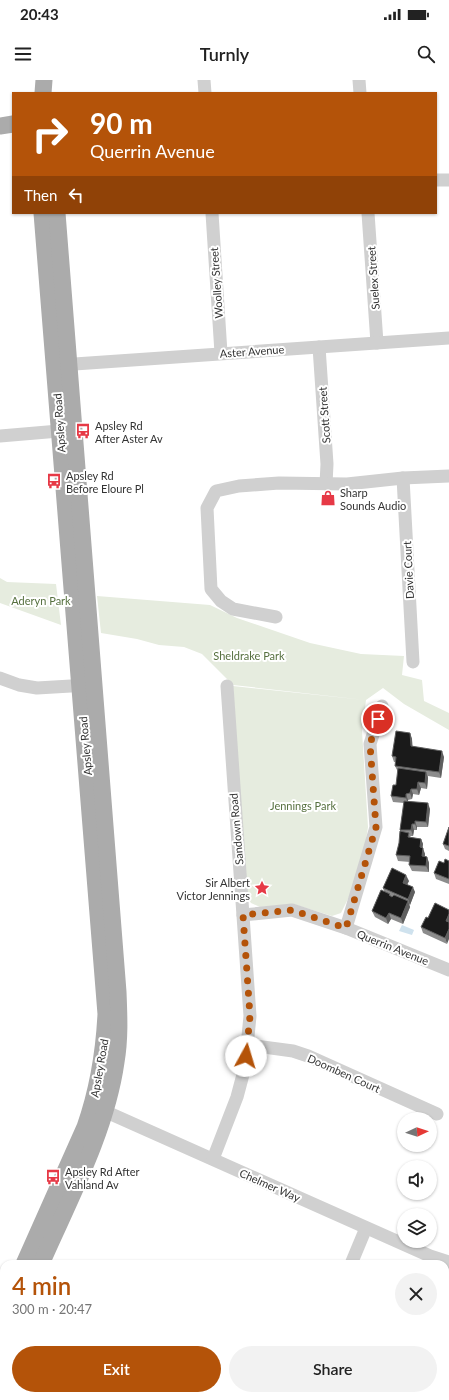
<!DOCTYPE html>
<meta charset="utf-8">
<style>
body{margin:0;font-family:Lato,sans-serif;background:#f2f2f2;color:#222;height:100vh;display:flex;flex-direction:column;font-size:15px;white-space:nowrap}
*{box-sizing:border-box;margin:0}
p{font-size:13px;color:#767676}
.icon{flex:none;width:22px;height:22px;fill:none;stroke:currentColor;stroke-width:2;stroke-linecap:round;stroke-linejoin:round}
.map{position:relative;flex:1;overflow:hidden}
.sheet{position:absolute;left:0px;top:1180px;width:449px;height:140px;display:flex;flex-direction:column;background:#fff;border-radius:12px 12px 0 0;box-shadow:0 1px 3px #0004}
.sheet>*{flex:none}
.guide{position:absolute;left:12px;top:12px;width:425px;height:122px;border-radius:0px;box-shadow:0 1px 3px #0004;background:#b45309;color:#fff;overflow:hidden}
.needle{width:26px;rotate:86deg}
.fabs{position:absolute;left:397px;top:1032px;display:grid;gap:8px}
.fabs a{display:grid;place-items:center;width:40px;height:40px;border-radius:50%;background:#fff;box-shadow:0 1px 3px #0004;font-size:20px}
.pin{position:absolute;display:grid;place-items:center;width:34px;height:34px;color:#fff;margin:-17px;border:2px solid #fff;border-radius:50%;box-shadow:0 1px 4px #0007}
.me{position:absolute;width:44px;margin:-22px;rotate:6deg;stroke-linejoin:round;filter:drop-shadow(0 0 3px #0008)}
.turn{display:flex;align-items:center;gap:14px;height:84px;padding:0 12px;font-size:18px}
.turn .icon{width:52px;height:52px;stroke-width:2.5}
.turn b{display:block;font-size:28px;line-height:34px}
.then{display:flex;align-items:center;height:38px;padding:0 12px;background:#0003;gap:8px;font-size:15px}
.round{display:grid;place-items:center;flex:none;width:42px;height:42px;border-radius:21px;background:#f2f2f2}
.summary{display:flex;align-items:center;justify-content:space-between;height:68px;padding:0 12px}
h1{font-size:24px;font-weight:600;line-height:30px;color:#b45309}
.primary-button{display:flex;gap:8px;margin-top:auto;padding:8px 12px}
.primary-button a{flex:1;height:46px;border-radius:24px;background:#b45309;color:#fff;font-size:16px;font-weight:600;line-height:46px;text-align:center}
.primary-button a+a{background:#f2f2f2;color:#222}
.status{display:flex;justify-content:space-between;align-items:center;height:28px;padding:0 20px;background:#fff;direction:ltr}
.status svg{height:11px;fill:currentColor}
header{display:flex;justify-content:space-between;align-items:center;height:52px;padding:0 12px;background:#fff;font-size:18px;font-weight:600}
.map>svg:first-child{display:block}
</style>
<div class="status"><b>20:43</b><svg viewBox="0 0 49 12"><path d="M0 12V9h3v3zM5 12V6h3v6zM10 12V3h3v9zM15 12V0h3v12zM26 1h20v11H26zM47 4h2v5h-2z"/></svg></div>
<header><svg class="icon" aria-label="menu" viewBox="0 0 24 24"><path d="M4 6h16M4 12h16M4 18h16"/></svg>Turnly<svg class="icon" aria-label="search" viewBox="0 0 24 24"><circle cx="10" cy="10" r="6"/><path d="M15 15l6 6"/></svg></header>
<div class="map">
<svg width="449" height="1320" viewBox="0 0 449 1320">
<rect width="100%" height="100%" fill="#fff"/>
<g fill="#e6ecdf">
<polygon points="0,498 7,502 56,504 61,545 0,523"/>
<polygon points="97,516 210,525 237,538 310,563 361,574 404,576 402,595 422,600 424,621 449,633 449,650 404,624 383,608 366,620 362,651 368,747 364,773 350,815 341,833 332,836 293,824 260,827 251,823 245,814 233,606 365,620 233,605 202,574 184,567 159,565 137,559 101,553"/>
</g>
<polygon fill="#cfe2ee" points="402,845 414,850 412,855 399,851"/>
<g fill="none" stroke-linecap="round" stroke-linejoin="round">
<g stroke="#d0d0d0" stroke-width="13">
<polyline points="204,0 205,13"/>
<polyline points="359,0 360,13"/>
<polyline points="436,100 449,100"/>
<polyline points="212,133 221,273"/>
<polyline points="368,133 377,263"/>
<polyline points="319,267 327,384 326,404"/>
<polyline points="60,285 449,258"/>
<polyline points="0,356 59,351"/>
<polyline points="403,398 413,582"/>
<polyline points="276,537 233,529 221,521 211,509 207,428 216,411 239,406 279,403 347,404 403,398 449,396"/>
<polyline points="0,598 19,605 37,608 88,605"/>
<polyline points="243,835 292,830 346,848 449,890"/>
<polyline points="346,848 376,747 370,664 382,626"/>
<polyline points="248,965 293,971 308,976 437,1034"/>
<polyline points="95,1029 111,1034 430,1176 449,1182"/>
<polyline points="213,1079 237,1017 245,987 250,936 227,606"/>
<polyline points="351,1184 366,1148"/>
<polyline points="337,1316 337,1320"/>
</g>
<g stroke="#ababab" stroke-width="17">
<polyline points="43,13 44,0"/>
<polyline points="0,46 13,44"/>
<path d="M24 1184 85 1047C98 1010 104 973 106 934L42 133"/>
<path d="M41 1184C69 1120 106 1052 116 982 120 959 119 936 118 912L57 133"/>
<polyline points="0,1234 4,1225"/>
<polyline points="0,1253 4,1255"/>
<polyline points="142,1316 151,1320"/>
<polyline points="191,1316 200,1320"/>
</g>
</g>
<g fill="#8c8c8c">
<polygon points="410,653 412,659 412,666 444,677 441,698 428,696 428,698 427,709 421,708 419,715 413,714 412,719 408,720 408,721 430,729 428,747 417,747 417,750 414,750 413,756 410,756 411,757 421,759 423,764 422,768 425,774 425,776 427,777 429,783 429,792 412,791 409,785 410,782 398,781 396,775 399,763 400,752 400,750 404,723 393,722 391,716 396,705 398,692 395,686 396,682 394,682 392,676"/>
<polygon points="449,747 449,771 445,769 443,764"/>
<polygon points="449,781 449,804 436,799 434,793 444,783"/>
<polygon points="409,801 407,804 415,812 410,825 409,824 410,827 403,844 391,839 388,844 375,837 372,831 384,811 383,808"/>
<polygon points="435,823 447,864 423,853 421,847 428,838"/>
</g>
<g fill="#5f5f5f">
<polygon points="410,653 412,659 413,672 411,666"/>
<polygon points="442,671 444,677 441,698 439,692"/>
<polygon points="426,692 428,698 427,709 425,703"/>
<polygon points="418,702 421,708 419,715 417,709"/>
<polygon points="411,709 413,714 412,719 410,713"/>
<polygon points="406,714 408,720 408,724 406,718"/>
<polygon points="428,723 430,729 428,747 426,742"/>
<polygon points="415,741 417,747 417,750 415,744"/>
<polygon points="412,744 414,750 413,756 411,750"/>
<polygon points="421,759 423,764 422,773 420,767"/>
<polygon points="423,768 425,774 424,782 422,776"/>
<polygon points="427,777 429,783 429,792 426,786"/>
<polygon points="406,795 409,801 405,809 403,803"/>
<polygon points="413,807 415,812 410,825 408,819"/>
<polygon points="408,821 410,827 403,844 401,838"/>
<polygon points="389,833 391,839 388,844 386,838"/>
<polygon points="449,834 449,845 446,841"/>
<polygon points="449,849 449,859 447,864 445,858"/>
</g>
<g fill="#1a1a1a" stroke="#5f5f5f">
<polygon points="396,651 410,653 411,666 442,671 439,692 395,686 396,677 392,676"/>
<polygon points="398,688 426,692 425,703 418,702 417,709 411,709 410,713 406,714 406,718 391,716 393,705 396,705"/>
<polygon points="404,721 428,723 426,742 415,741 415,744 412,744 411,750 400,750"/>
<polygon points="449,747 449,766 443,764"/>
<polygon points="400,751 409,753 408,757 421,759 420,767 423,768 422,776 427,777 426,786 409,785 410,776 396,775 399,763"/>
<polygon points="445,779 449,781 449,799 434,793 439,781 444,783"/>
<polygon points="392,788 406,795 403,803 413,807 408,819 383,808"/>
<polygon points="381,810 390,814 389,815 392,817 394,815 408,821 401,838 389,833 386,838 372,831"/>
<polygon points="435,823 449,830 449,834 446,841 449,842 449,849 445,858 421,847 426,837 428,838"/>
</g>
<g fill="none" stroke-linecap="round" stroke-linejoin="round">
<polyline stroke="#b45309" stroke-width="7" stroke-dasharray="0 12.6" points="246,976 250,936 243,835 292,830 346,848 376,747 370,664 378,639"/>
</g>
<defs>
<g id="bus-bare" transform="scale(1.2)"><path d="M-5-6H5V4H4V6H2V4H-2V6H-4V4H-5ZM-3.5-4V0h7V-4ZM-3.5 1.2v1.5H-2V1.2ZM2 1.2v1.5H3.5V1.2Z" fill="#e63946" stroke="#fff" stroke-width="2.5" paint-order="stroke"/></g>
<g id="shop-bare" transform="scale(1.2)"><path d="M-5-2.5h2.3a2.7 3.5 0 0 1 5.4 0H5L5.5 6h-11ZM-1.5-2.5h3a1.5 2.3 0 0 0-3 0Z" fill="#e63946" stroke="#fff" stroke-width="2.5" paint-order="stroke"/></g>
<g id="sight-bare" transform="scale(1.2)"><path d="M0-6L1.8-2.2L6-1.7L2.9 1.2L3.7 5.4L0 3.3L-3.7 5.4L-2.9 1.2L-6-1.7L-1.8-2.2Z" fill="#e63946" stroke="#fff" stroke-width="2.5" paint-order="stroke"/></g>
</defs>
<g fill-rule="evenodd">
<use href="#bus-bare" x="83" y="351"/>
<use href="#bus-bare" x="54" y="401"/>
<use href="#shop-bare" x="328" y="418"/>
<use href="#sight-bare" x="262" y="808"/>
<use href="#bus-bare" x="53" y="1097"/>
</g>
<g text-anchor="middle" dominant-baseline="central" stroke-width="4" stroke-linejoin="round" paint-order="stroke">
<g font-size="11" fill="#333" stroke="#fff">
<text transform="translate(373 198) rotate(-94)">Suelex Street</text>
<text transform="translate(216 203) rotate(-94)">Woolley Street</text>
<text transform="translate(252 271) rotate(-4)">Aster Avenue</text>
<text transform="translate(324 335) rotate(-94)">Scott Street</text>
<text transform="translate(59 343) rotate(-94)">Apsley Road</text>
<text transform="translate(408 490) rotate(-93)">Davie Court</text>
<text transform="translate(85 666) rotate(-95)">Apsley Road</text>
<text transform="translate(236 749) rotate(-95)">Sandown Road</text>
<text transform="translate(393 867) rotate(22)">Querrin Avenue</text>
<text transform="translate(99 988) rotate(-80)">Apsley Road</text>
<text transform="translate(344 993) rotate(24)">Doomben Court</text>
<text transform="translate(270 1105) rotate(24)">Chelmer Way</text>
</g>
<g font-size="11" fill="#333" stroke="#fff" text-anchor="start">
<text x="95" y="345">Apsley Rd<tspan x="95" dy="13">After Aster Av</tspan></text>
<text x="66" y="395">Apsley Rd<tspan x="66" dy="13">Before Eloure Pl</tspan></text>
<text x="340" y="412">Sharp<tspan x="340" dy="13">Sounds Audio</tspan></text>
<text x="250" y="802" text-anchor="end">Sir Albert<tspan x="250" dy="13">Victor Jennings</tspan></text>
<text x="65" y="1091">Apsley Rd After<tspan x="65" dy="13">Vahland Av</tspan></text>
</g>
<g font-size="11" fill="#56703f" stroke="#fff">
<text x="41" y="520">Aderyn Park</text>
<text x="249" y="575">Sheldrake Park</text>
<text x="303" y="725">Jennings Park</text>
</g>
</g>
</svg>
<div class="fabs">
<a><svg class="needle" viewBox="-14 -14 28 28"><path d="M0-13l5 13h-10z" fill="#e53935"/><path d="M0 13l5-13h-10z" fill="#767676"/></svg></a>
<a><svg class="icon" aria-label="sound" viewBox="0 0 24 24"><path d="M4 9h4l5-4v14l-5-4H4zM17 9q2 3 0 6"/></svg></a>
<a><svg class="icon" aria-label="layers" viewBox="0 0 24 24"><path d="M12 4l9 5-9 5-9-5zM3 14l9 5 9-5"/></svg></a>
</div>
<div class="pin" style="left:378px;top:639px;background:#d93025"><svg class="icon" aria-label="arrive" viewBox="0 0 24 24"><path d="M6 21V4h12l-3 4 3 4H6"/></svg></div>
<svg class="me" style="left:246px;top:976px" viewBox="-20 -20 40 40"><circle r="19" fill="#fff"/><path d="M0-13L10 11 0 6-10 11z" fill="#b45309"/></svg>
<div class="guide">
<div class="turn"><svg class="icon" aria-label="right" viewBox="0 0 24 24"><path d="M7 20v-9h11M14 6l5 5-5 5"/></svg><div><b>90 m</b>Querrin Avenue</div></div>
<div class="then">Then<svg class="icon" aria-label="left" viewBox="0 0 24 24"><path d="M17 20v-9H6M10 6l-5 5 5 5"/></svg></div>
</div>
<section class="sheet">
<div class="summary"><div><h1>4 min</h1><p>300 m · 20:47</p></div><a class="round"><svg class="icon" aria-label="close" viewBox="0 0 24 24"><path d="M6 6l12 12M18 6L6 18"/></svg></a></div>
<div class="primary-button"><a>Exit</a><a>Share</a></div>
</section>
</div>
